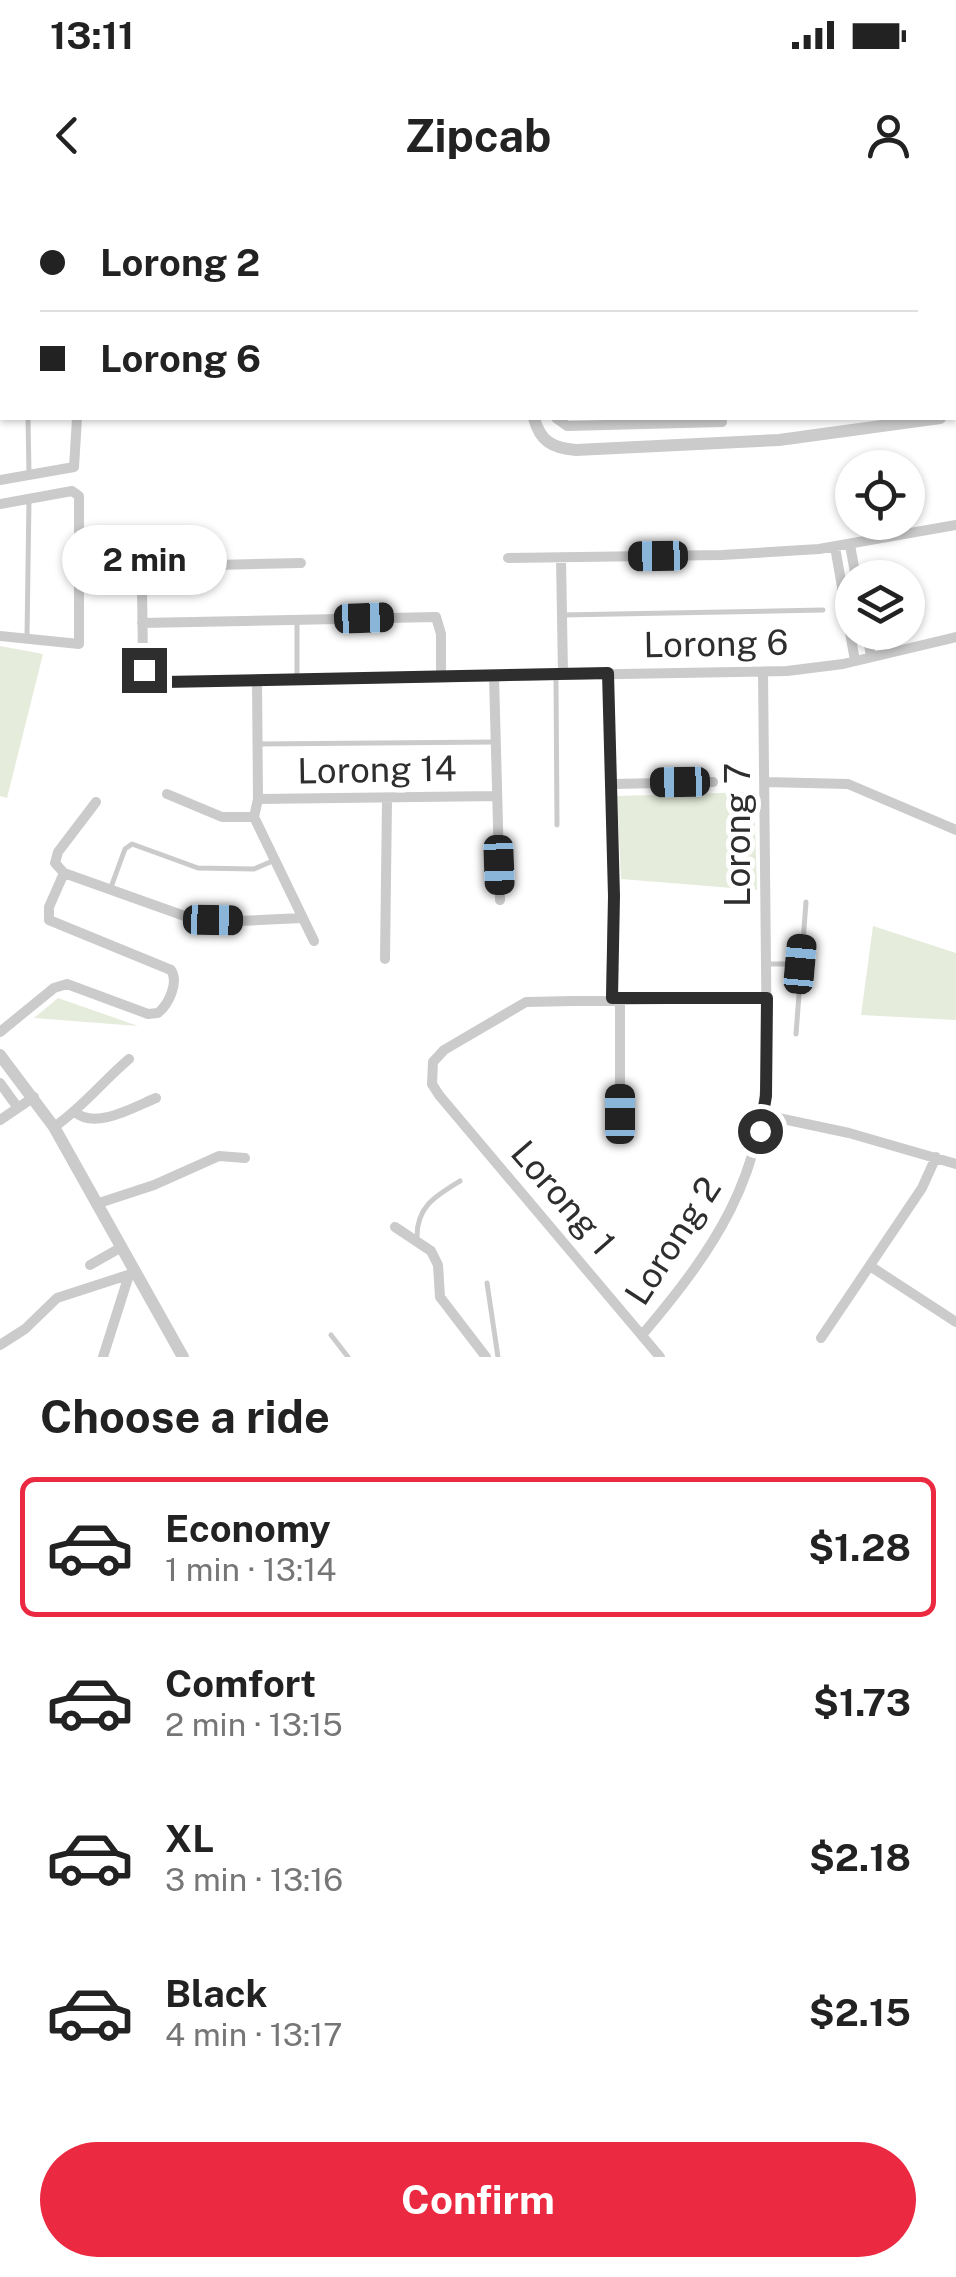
<!DOCTYPE html>
<html lang="en">
<head>
<meta charset="utf-8">
<style>
  :root { --surface:#fff; --page:#f2f2f2; --text:#222; --muted:#767676; --line:#e0e0e0; --accent:#eb2a41 }
  body { margin:0; font-family:"Public Sans",sans-serif; background:var(--page); color:var(--text); height:100vh; display:flex; flex-direction:column; font-size:38px; white-space:nowrap }
  * { box-sizing:border-box; margin:0 }
  p { font-size:32px; color:var(--muted) }
  .icon { flex:none; width:55px; height:55px; fill:none; stroke:currentColor; stroke-width:2; stroke-linecap:round; stroke-linejoin:round }
  .map { position:relative; height:1157px; overflow:hidden }
  .sheet { display:flex; flex-direction:column; background:var(--surface); flex:1 }
  .sheet>* { flex:none }
  .hud { position:absolute; left:0px; top:0px; width:958px; height:220px; box-shadow:0 2px 8px #0004; display:grid; align-content:center; height:220px; padding:0 40px; background:var(--surface) }
  .tools { position:absolute; left:835px; top:250px; display:grid; gap:20px }
  .tools a { display:grid; place-items:center; width:90px; height:90px; border-radius:50%; background:var(--surface); box-shadow:0 2px 8px #0004; font-size:50px }
  .end { position:absolute; width:45px; height:45px; margin:-22px; border:12px solid #2e2e2e; background:#fff; box-shadow:0 0 0 5px #fff }
  .from { border-radius:50% }
  .bubble { position:absolute; height:70px; border-radius:35px; background:var(--surface); box-shadow:0 2px 8px #0004; font-size:32px; font-weight:700; line-height:70px; text-align:center }
  .car { position:absolute; width:30px; height:60px; margin:-30px -15px; border-radius:12px; box-shadow:0 0 8px 2px #0007; background:linear-gradient(#222 24%,#8ab4d8 0 40%,#222 0 76%,#8ab4d8 0 86%,#222 0) }
  .hud b { display:flex; align-items:center; gap:35px; height:95px; font-size:38px }
  .hud b+b { border-top:2px solid var(--line) }
  .hud i { width:25px; height:25px; background:var(--text) }
  ul { padding:0; list-style:none }
  li { display:flex; align-items:center; gap:30px; height:140px; margin:0 20px 15px; padding:0 20px; border:5px solid transparent; border-radius:15px }
  li div { flex:1 }
  li b { display:block; font-size:38px }
  li em { font-style:normal; font-weight:700 }
  li.current { border-color:var(--accent) }
  li>.icon { width:90px; height:90px; stroke-width:1.5 }
  h2 { padding:0 40px; font-size:45px; line-height:120px }
  .cta { display:flex; gap:20px; margin-top:auto; padding:20px 40px }
  .cta a { flex:1; height:115px; border-radius:60px; background:var(--accent); color:#fff; font-size:40px; font-weight:700; line-height:115px; text-align:center }
  .status { display:flex; justify-content:space-between; align-items:center; height:70px; padding:0 50px; background:var(--surface); direction:ltr }
  .status svg { height:28px; fill:currentColor }
  header { display:flex; justify-content:space-between; align-items:center; height:130px; padding:0 40px; background:var(--surface); font-size:45px; font-weight:700 }
  .map>svg:first-child { display:block }
  .green { fill:#e5ecdb }
  .lines { fill:none; stroke-linecap:round; stroke-linejoin:round }
  .service { stroke:#cbcbcb; stroke-width:5 }
  .minor { stroke:#cbcbcb; stroke-width:10 }
  .tertiary { stroke:#cbcbcb; stroke-width:12 }
  .route { stroke:#2e2e2e; stroke-width:12 }
  .labels { text-anchor:middle; stroke-width:10; stroke-linejoin:round; paint-order:stroke }
  .street-label { font-size:35px; fill:#2e2e2e; stroke:#fff }
</style>
</head>
<body>
<div class="status"><b>13:11</b><svg viewBox="0 0 49 12"><path d="M0 12V9h3v3zM5 12V6h3v6zM10 12V3h3v9zM15 12V0h3v12zM26 1h20v11H26zM47 4h2v5h-2z"/></svg></div>
<header><svg class="icon" aria-label="back" viewBox="0 0 24 24"><path d="M15 5l-7 7 7 7"/></svg>Zipcab<svg class="icon" aria-label="person" viewBox="0 0 24 24"><circle cx="12" cy="8" r="4"/><path d="M4 21q1-7 8-7t8 7"/></svg></header>
<div class="map">
<svg width="956" height="1157" viewBox="0 0 956 1157">
  <rect width="100%" height="100%" fill="#fff"/>
  <path class="green" d="M0,446L43,454L7,598L0,596Z
    M754,592L757,690L621,679L617,596Z
    M873,726L956,753V820L861,815Z
    M58,798L138,826L34,818Z"/>
  <g class="lines">
    <path class="service" d="M736,2L737,0
      M28,218L29,274
      M562,415L823,410
      M297,420V477
      M27,437L29,299
      M556,477L557,625
      M258,544L495,542
      M111,687L125,649L132,644L198,668L254,669L275,660
      M766,764H800
      M796,834L806,702
      M417,1039C416,1007 435,996 460,981
      M487,1083L498,1157
      M331,1135L348,1157"/>
    <path class="minor" d="M162,0V2
      M226,0V2
      M834,0L837,2
      M35,2V0
      M101,2V0
      M292,2V0
      M360,2V0
      M688,2L690,0
      M795,2L797,0
      M0,105H2
      M955,113L956,115
      M0,180L2,179
      M955,191H956
      M556,218L567,226L722,222
      M0,280L74,267L77,218
      M0,304L72,291L79,296V444L0,436
      M850,345L856,378
      M835,347L855,461
      M508,358L722,355L819,349L956,325
      M561,358L563,474
      M301,363L171,366C159,369 146,375 142,388L143,460L148,476L164,482L787,471L843,464L956,437
      M142,423L436,417L441,434V477
      M867,432L871,457
      M608,473L614,671L611,798
      M494,476L500,700
      M257,481L258,599L254,617L314,741
      M766,582L848,584L956,630
      M611,584L713,582
      M167,594L222,617H254
      M258,599L497,596
      M96,602L58,652L55,663L64,673L193,719L238,721L302,718
      M385,759L387,599
      M0,832L54,788L67,784L148,814L158,813C169,804 179,782 171,770L49,720V707L64,673
      M0,883L18,908
      M75,912C95,930 134,907 156,898
      M620,915V798
      M764,915L849,933L956,964
      M0,920L34,897
      M54,927C82,908 103,881 129,859
      M96,1004L154,985L219,956L245,958
      M395,1027L431,1051L438,1065L440,1097L486,1157
      M90,1065L120,1048
      M870,1066L956,1122
      M642,1135C715,1049 763,978 767,862L763,472
      M821,1138L922,988L936,957
      M0,1145L25,1129L57,1098L134,1073
      M103,1157L129,1075
      M660,1157L439,895L432,884L433,862L444,850L526,802L767,797"/>
    <path class="tertiary" d="M524,0V2
      M955,214H956
      M534,218C540,241 552,248 576,250L779,240L940,218
      M0,855L54,927L183,1157"/>
  </g>
  <g class="lines">
    <path class="route" d="M144,470L155,480L164,482L608,473L614,696L612,798H767L766,896L760,931"/>
  </g>
  <g class="labels">
    <g class="street-label">
      <text transform="translate(716 444) rotate(-1)" y="12">Lorong 6</text>
      <text transform="translate(377 570) rotate(-1)" y="12">Lorong 14</text>
      <text transform="translate(738 635) rotate(-90)" y="12">Lorong 7</text>
      <text transform="translate(563 998) rotate(49)" y="12">Lorong 1</text>
      <text transform="translate(673 1041) rotate(-57)" y="12">Lorong 2</text>
    </g>
  </g>
</svg>
<div class="tools">
<a><svg class="icon" aria-label="locate" viewBox="0 0 24 24"><circle cx="12" cy="12" r="6"/><path d="M12 2v4M12 18v4M2 12h4M18 12h4"/></svg></a>
<a><svg class="icon" aria-label="layers" viewBox="0 0 24 24"><path d="M12 4l9 5-9 5-9-5zM3 14l9 5 9-5"/></svg></a>
</div>
<i class="end from" style="left:760px;top:931px"></i>
<i class="end" style="left:144px;top:470px"></i>
<div class="bubble" style="left:62px;top:325px;width:165px">2 min</div>
<i class="car" style="left:658px;top:356px;rotate:269deg"></i>
<i class="car" style="left:364px;top:418px;rotate:88deg"></i>
<i class="car" style="left:680px;top:582px;rotate:269deg"></i>
<i class="car" style="left:499px;top:665px;rotate:178deg"></i>
<i class="car" style="left:213px;top:720px;rotate:91deg"></i>
<i class="car" style="left:800px;top:764px;rotate:5deg"></i>
<i class="car" style="left:620px;top:914px;rotate:0deg"></i>
<div class="hud">
<b><i class="from"></i>Lorong 2</b>
<b><i></i>Lorong 6</b>
</div>
</div>
<section class="sheet">
<h2>Choose a ride</h2>
<ul>
<li class="current"><svg class="icon" aria-label="car" viewBox="0 0 24 24"><path d="M5 17H2v-5l4-1 3-4h7l3 4 3 1v5h-3M9 17h6M6 11h13"/><circle cx="7" cy="17" r="2"/><circle cx="17" cy="17" r="2"/></svg><div><b>Economy</b><p>1 min · 13:14</p></div><em>$1.28</em></li>
<li><svg class="icon" aria-label="car" viewBox="0 0 24 24"><path d="M5 17H2v-5l4-1 3-4h7l3 4 3 1v5h-3M9 17h6M6 11h13"/><circle cx="7" cy="17" r="2"/><circle cx="17" cy="17" r="2"/></svg><div><b>Comfort</b><p>2 min · 13:15</p></div><em>$1.73</em></li>
<li><svg class="icon" aria-label="car" viewBox="0 0 24 24"><path d="M5 17H2v-5l4-1 3-4h7l3 4 3 1v5h-3M9 17h6M6 11h13"/><circle cx="7" cy="17" r="2"/><circle cx="17" cy="17" r="2"/></svg><div><b>XL</b><p>3 min · 13:16</p></div><em>$2.18</em></li>
<li><svg class="icon" aria-label="car" viewBox="0 0 24 24"><path d="M5 17H2v-5l4-1 3-4h7l3 4 3 1v5h-3M9 17h6M6 11h13"/><circle cx="7" cy="17" r="2"/><circle cx="17" cy="17" r="2"/></svg><div><b>Black</b><p>4 min · 13:17</p></div><em>$2.15</em></li>
</ul>
<div class="cta"><a>Confirm</a></div>
</section>
</body>
</html>
